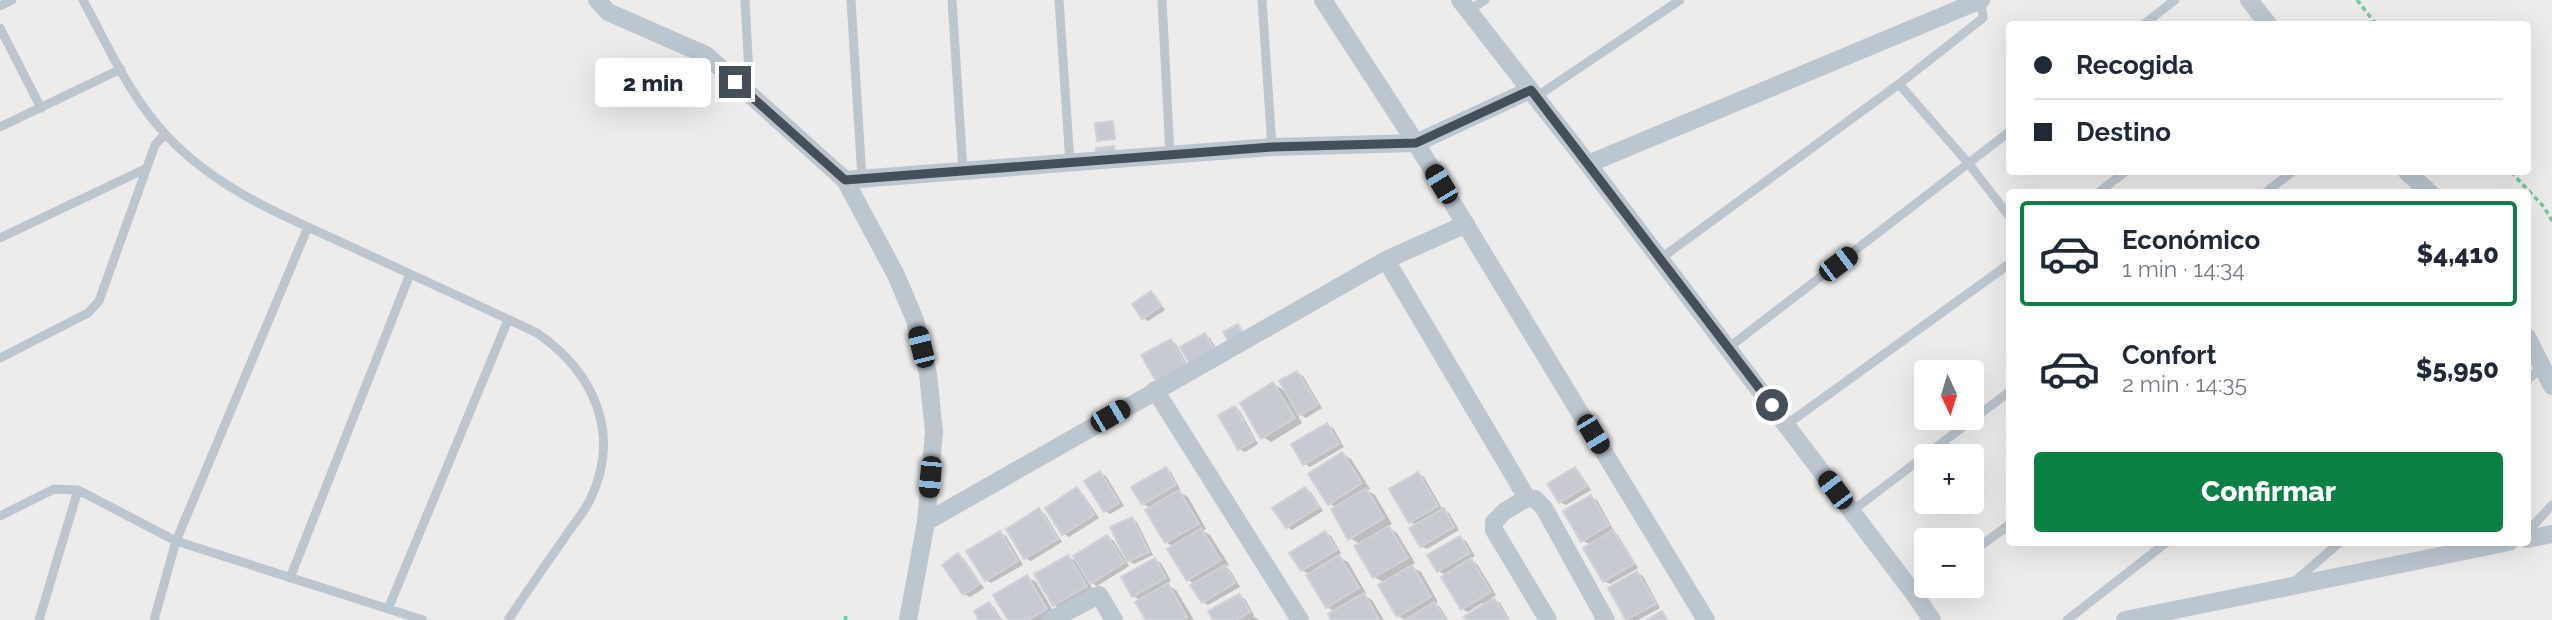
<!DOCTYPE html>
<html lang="es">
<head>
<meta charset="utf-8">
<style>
  :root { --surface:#fff; --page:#f2f2f3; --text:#1f2937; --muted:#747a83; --line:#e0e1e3; --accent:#0b8043 }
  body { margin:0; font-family:Raleway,sans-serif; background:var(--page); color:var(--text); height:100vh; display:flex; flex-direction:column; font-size:26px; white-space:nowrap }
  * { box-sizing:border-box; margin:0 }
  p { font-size:23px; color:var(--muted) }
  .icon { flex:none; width:38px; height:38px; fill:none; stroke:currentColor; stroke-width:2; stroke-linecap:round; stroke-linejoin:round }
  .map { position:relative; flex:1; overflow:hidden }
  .details { position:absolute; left:2006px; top:189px; width:525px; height:357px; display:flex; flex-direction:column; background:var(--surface); border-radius:7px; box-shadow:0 7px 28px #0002 }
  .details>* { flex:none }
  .top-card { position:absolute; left:2006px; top:21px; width:525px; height:154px; border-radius:7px; box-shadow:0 7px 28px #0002; display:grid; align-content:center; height:154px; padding:0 28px; background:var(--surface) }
  .needle { width:46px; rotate:176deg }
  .fabs { position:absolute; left:1914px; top:360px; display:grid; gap:14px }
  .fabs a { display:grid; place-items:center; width:70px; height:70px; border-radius:7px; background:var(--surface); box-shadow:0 7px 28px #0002; font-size:35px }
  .end { position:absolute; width:32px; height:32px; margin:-16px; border:9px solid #444f59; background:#fff; box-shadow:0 0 0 4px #fff }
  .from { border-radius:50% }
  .bubble { position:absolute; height:49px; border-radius:7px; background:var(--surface); box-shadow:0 7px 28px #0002; font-size:23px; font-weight:800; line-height:49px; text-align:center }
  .car { position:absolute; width:21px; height:42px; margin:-21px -10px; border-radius:9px; box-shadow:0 0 5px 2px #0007; background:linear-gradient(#222 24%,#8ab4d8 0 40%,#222 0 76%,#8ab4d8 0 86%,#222 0) }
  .top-card b { display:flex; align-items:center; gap:24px; height:66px; font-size:26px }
  .top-card b+b { border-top:2px solid var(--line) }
  .top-card i { width:18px; height:18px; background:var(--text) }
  ul { padding:12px 0 0; list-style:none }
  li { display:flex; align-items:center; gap:21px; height:105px; margin:0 14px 10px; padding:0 14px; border:4px solid transparent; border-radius:7px }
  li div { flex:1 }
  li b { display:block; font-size:26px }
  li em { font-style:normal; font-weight:800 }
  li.current { border-color:var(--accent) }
  li>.icon { width:63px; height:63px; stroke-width:1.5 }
  .action { display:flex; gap:14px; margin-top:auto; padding:14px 28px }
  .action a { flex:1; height:80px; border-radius:7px; background:var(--accent); color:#fff; font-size:28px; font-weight:800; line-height:80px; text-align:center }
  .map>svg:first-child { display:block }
  .shadow { fill:#0003 }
  .building { fill:#c8cad1; stroke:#cfd2d8; stroke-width:2 }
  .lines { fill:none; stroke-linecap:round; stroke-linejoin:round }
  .path { stroke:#6fcc9e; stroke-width:3.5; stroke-dasharray:5 3.5; stroke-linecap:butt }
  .service { stroke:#bcc6cf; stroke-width:9 }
  .minor { stroke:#bcc6cf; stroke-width:18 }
  .route { stroke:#444f59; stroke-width:9 }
</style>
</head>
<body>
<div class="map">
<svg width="2552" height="620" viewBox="0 0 2552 620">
  <rect width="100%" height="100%" fill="#eeebeb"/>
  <path class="shadow" d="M1151,293L1156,296L1165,310L1148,321L1143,318Z
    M1205,335L1210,338L1221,356L1193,365Z
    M1171,341L1176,344L1192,373L1165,387Z
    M1297,373L1303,376L1322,408L1306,418L1296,412L1302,423L1271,442L1263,437L1273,384L1287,392Z
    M1235,408L1240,411L1258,444L1245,452L1239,449Z
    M1327,425L1333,428L1344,447L1310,467L1304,463Z
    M1342,454L1351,459L1370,489L1367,490L1375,495L1392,524L1387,527L1397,533L1415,563L1410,566L1421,572L1438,602L1435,604L1440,607L1448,620H1406L1398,616L1385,583L1374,577L1360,544L1350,538L1337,508L1329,503Z
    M1166,469L1171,472L1180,489L1177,491L1188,497L1206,529L1203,531L1210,535L1229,565L1225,567L1230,570L1240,587L1208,605L1203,602L1195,584L1188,580L1174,547L1166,542L1151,508L1143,504Z
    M1575,469L1580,473L1591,490L1566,505L1560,502Z
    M1100,473L1106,476L1124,506L1110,514L1105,511Z
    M1418,474L1424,477L1443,510L1449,513L1459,530L1427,549L1421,546L1417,525L1410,522Z
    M1077,489L1082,493L1099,518L1069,537L1064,534L1047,508Z
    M1305,489L1311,492L1323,511L1292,530L1287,527Z
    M1591,497L1597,500L1613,529L1610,530L1618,535L1638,568L1610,584L1604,581L1591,545L1582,540Z
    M1039,510L1045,514L1062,542L1031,561L1025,558Z
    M1132,518L1137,522L1153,555L1134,564L1129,561Z
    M1000,533L1006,536L1023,565L991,583L986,580Z
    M1325,533L1331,536L1341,553L1336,556L1348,562L1366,593L1363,595L1372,600L1384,620H1333L1336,612L1327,607L1310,575L1302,570Z
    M1107,537L1113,540L1129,566L1097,586L1088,581L1094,591L1062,610L1054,605L1068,557L1079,563Z
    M1460,538L1466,541L1475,556L1469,559L1477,564L1496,595L1491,598L1500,603L1510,620H1469L1484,606L1482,603L1468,612L1462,609L1446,575L1438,571Z
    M958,555L964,559L984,588L970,597L964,594Z
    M1155,560L1161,563L1171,581L1166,584L1176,590L1194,620H1148L1141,600L1133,596Z
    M1637,573L1643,576L1660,608L1638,620H1628L1610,588Z
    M1027,577L1036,582L1055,614L1045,620H1010Z
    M1239,596L1245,599L1254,615L1253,616L1259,620H1215Z
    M989,604L994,607L1002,620H981Z"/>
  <path class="building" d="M1113,121L1115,139L1097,141L1095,123Z
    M1114,146L1115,157L1096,158V148Z
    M1151,291L1161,306L1142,319L1132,304Z
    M1238,324L1245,337L1230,344L1223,332Z
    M1205,333L1216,353L1191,367L1180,347Z
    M1171,339L1188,369L1158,385L1141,355Z
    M1297,371L1318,405L1299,416L1279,381Z
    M1273,382L1295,418L1261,439L1240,403Z
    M1235,406L1254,441L1238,450L1218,415Z
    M1327,423L1339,444L1303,465L1291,444Z
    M1342,452L1362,483L1328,505L1308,474Z
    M1166,467L1176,485L1142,505L1131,487Z
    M1575,467L1587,486L1559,503L1547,484Z
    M1100,471L1119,503L1104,512L1084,481Z
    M1418,472L1438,506L1409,523L1389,489Z
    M1077,487L1094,515L1062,535L1045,508Z
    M1305,487L1319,507L1286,528L1272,508Z
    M1366,488L1384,518L1348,540L1331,509Z
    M1179,490L1199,524L1165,543L1145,510Z
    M1591,495L1609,525L1581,542L1563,511Z
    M1039,508L1058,539L1024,559L1006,529Z
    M1444,508L1454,527L1420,547L1409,528Z
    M1132,517L1149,552L1127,562L1110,527Z
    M1389,526L1408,558L1373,578L1354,546Z
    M1201,528L1221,560L1187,581L1167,549Z
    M1613,530L1634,564L1603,582L1583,548Z
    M1000,531L1018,561L985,581L966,551Z
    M1325,531L1337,550L1301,571L1289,553Z
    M1107,535L1124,563L1090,584L1073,556Z
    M1460,536L1470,553L1437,572L1427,555Z
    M958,553L980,584L963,595L942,565Z
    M1068,555L1087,586L1053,606L1034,574Z
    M1339,555L1359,588L1326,608L1306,575Z
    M1155,558L1166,578L1132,597L1121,577Z
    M1471,558L1491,592L1461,610L1441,577Z
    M1225,565L1235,583L1202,603L1190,585Z
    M1412,565L1431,597L1397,617L1378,585Z
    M1637,571L1656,604L1626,620L1608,588Z
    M1027,575L1047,609L1028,620H1008L993,595Z
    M1168,583L1187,617L1181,620H1146L1135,602Z
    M1364,593L1379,620H1331L1328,614Z
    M1239,594L1250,612L1236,620H1213L1208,611Z
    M1494,598L1508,620H1467L1464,617Z
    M989,602L1000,620H979L974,611Z
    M1434,602L1446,620H1405Z
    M1662,611L1667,620H1647Z"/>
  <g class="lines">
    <path class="path" d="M2357,0L2376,24
      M2511,172L2544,207L2552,221
      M845,620L846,616"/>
    <path class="service" d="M83,0C108,46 130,97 167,136C216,188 279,214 343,243C408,273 472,302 537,333C594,372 622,434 590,500C583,514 571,527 563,540C544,567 526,593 508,620
      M745,0L750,93
      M851,0L862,179
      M952,0L963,171
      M1059,0L1070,163
      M1162,0L1170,155
      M1262,0L1272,147
      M1981,0L1983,18L1899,84L1969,164L2009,216
      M0,6L12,0
      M1468,11L1485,0
      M2144,24L2175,0
      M0,28L41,108
      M1536,97L1680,0
      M0,127L121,69
      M2099,192L2125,172
      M2266,192L2292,172
      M0,238L145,169
      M1660,259L1899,84
      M1728,348L2009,132
      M0,358L88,313L99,301L155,145L165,134
      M2527,380L2542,367
      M1786,425L2009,264
      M1852,511L2009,392
      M0,516L54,489L78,490L176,541L308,227
      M2527,532L2552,505
      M1972,552L2009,525
      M290,578L410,274
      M2293,583L2340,542
      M388,609L508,320
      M39,620L78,490
      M154,620L176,541L423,620
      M2067,620L2167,542"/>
    <path class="minor" d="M597,0L608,12L706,55L845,180L896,275L915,320L928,374L934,432L926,522L908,620
      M1323,0L1416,143L1706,620
      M1460,0L1588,164L1915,595L1932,620
      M2249,0L2268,24
      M1588,164L1981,0
      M2407,172L2429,192
      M845,180L1272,147L1416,143L1530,90
      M1386,260L1527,498
      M2527,337L2552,386
      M1155,390L1300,620
      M926,522L1386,260L1466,224
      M2527,539L2552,534
      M1051,620L1099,595L1114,620
      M1548,620L1494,530V522L1505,511L1527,498L1535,499L1544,508L1606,620
      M2125,620L2509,542"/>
  </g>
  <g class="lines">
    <path class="route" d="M735,82L845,180L1272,147L1416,143L1531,90L1772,405"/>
  </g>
</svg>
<div class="fabs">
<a><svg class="needle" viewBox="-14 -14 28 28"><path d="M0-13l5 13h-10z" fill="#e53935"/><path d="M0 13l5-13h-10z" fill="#747a83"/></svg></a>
<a>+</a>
<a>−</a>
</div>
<i class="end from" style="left:1772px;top:405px"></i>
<i class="end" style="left:735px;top:82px"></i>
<div class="bubble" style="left:595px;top:58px;width:116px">2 min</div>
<i class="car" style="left:1441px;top:184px;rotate:329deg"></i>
<i class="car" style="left:1838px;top:264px;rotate:53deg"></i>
<i class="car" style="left:921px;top:347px;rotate:346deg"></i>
<i class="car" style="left:1110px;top:416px;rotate:60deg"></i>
<i class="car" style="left:1593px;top:434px;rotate:149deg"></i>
<i class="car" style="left:930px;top:477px;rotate:185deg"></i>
<i class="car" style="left:1835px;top:490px;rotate:323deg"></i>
<div class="top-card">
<b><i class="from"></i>Recogida</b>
<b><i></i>Destino</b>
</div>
<section class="details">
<ul>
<li class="current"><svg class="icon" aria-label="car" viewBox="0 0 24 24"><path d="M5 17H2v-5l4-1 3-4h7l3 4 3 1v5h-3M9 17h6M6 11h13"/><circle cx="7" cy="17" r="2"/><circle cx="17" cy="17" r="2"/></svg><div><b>Económico</b><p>1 min · 14:34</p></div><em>$4,410</em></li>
<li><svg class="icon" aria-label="car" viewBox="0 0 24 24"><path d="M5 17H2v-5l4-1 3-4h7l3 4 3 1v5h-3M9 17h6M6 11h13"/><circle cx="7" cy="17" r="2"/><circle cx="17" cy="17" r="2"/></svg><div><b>Confort</b><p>2 min · 14:35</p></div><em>$5,950</em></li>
</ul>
<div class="action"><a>Confirmar</a></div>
</section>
</div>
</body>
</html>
